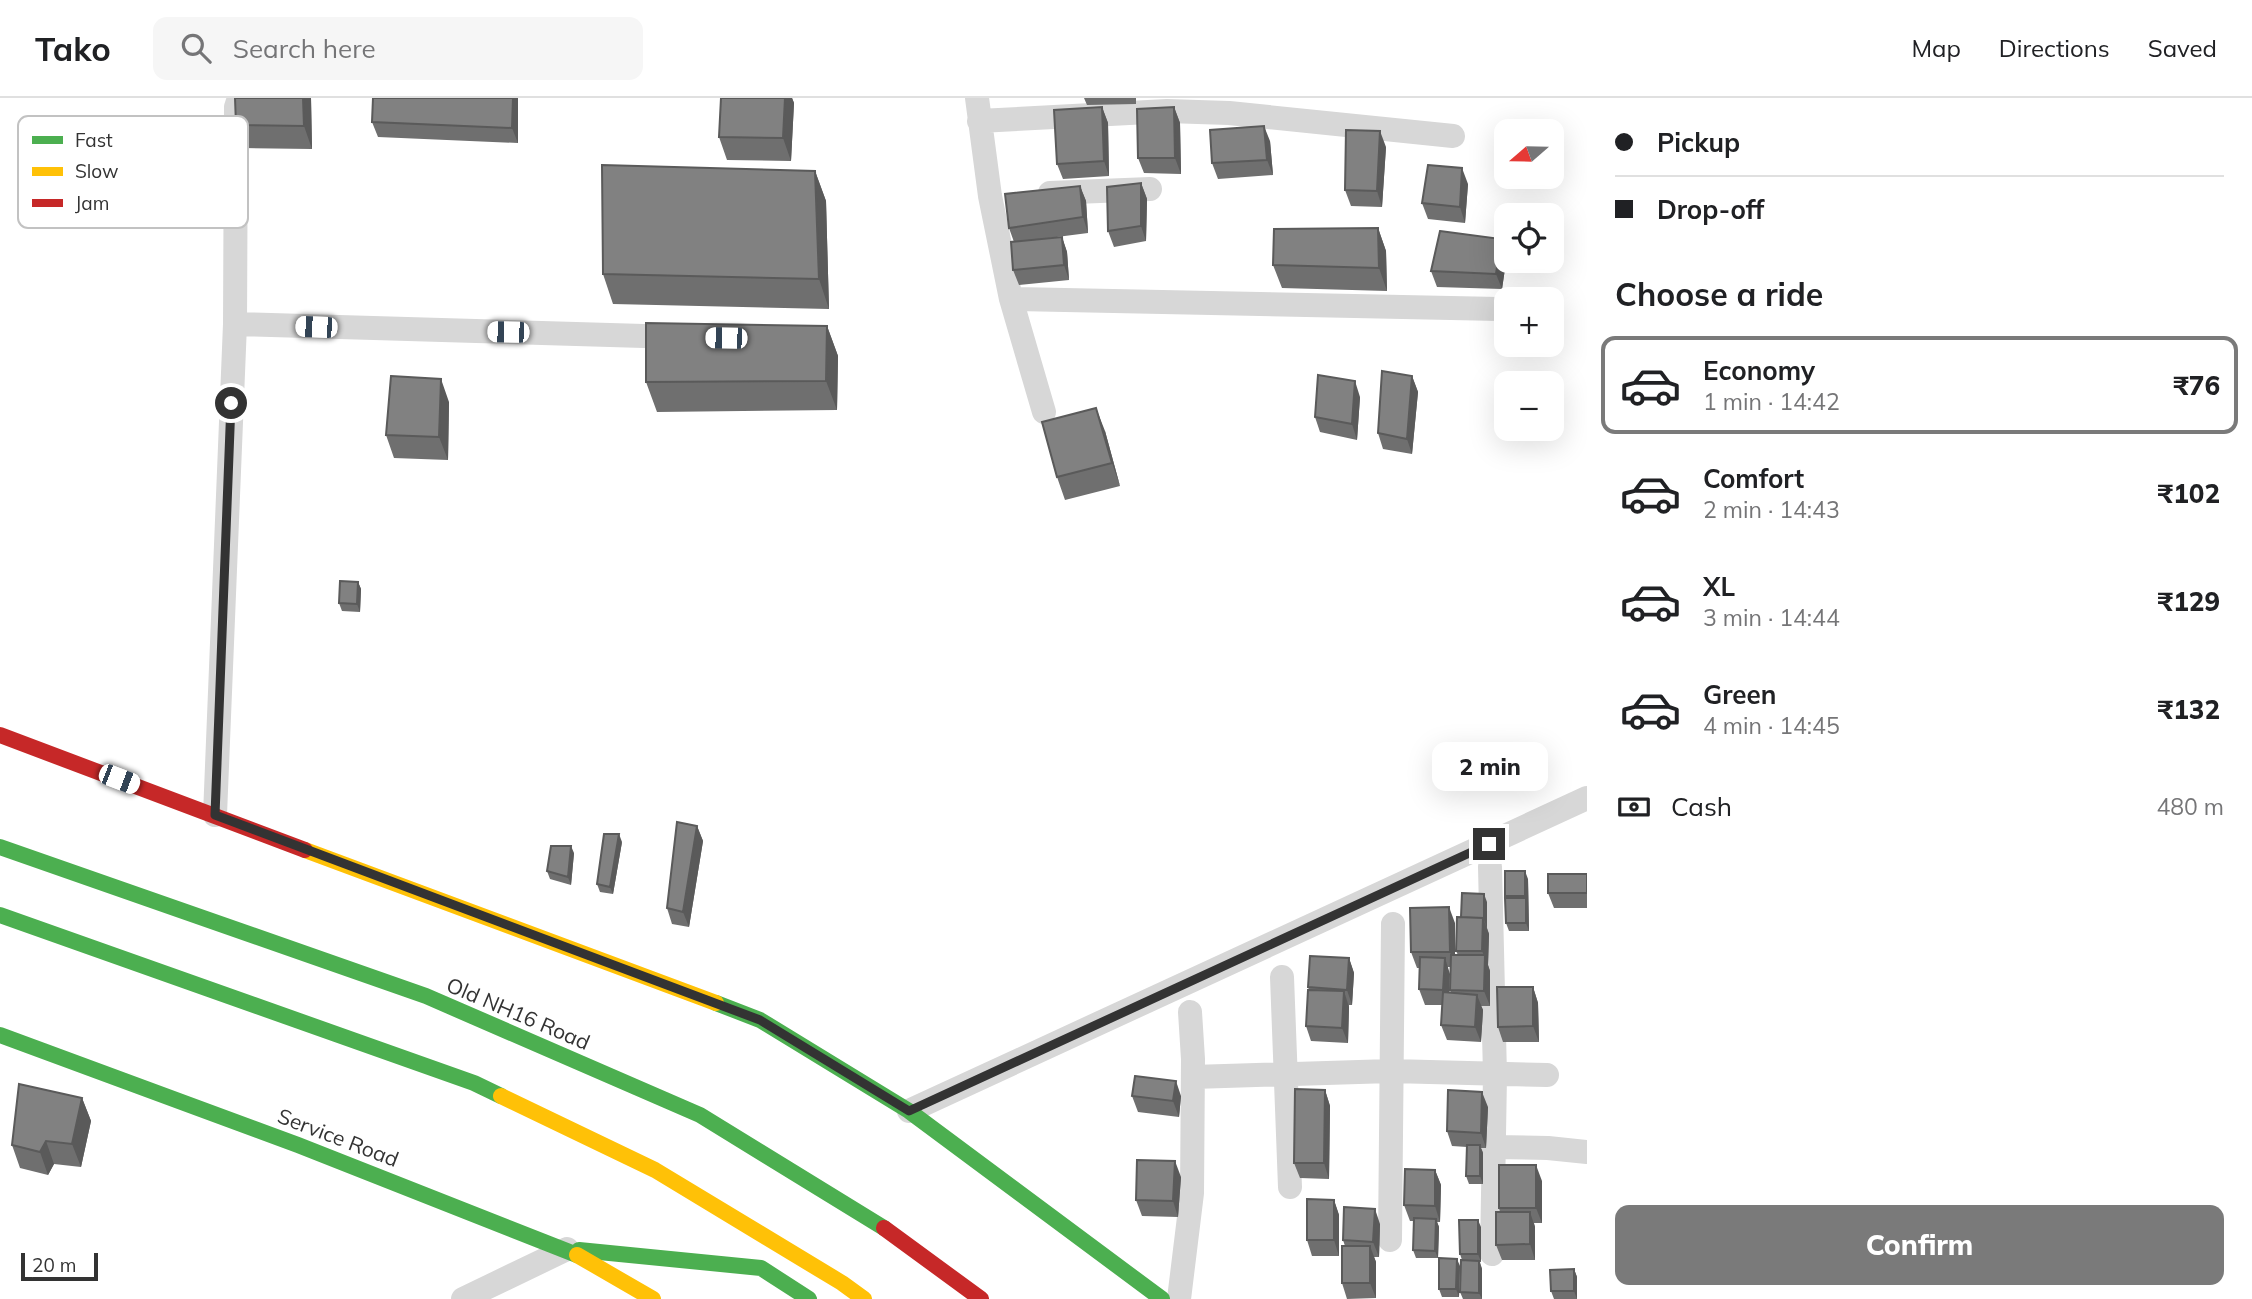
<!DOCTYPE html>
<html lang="en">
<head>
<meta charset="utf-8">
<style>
  :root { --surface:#fff; --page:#f6f6f6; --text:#202124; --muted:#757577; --line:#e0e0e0; --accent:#7a7a7a }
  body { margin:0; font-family:Mulish,sans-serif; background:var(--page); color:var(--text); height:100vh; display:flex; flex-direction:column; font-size:26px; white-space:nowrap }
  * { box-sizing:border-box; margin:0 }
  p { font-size:23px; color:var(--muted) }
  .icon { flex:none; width:38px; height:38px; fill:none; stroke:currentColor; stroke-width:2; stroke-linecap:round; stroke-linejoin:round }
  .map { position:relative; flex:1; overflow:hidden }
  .panel { display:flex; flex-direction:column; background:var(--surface); width:665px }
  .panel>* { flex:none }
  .guide { display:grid; align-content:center; height:154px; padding:0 28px; background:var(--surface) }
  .needle { width:46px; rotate:250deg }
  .tools { position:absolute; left:1494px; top:21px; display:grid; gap:14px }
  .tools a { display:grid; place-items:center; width:70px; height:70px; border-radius:14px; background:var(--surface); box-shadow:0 7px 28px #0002; font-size:35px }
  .scale { position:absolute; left:21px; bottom:18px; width:77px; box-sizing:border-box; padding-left:7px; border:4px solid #333; border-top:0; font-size:19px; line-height:24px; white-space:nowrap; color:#333; -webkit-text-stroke:5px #fff; paint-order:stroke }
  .end { position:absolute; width:32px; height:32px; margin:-16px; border:9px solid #333; background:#fff; box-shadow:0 0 0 4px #fff }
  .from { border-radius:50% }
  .bubble { position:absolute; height:49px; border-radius:14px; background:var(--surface); box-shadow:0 7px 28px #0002; font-size:23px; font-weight:800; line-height:49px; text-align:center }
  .car { position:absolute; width:21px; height:42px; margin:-21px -10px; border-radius:9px; box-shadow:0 0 5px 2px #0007; background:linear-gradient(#fff 24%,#345 0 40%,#fff 0 76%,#345 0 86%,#fff 0) }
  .guide b { display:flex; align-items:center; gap:24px; height:66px; font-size:26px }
  .guide b+b { border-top:2px solid var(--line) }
  .guide i { width:18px; height:18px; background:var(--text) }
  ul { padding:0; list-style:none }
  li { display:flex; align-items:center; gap:21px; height:98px; margin:0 14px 10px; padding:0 14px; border:4px solid transparent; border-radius:14px }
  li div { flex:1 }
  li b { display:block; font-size:26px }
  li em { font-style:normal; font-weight:800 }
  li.active { border-color:var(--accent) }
  li>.icon { width:63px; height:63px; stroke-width:1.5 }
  h2 { padding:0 28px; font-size:32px; line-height:84px }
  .pay { display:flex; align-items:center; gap:18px; height:77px; padding:0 28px; font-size:26px }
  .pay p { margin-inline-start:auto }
  .action { display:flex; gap:14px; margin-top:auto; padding:14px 28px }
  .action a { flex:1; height:80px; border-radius:14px; background:var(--accent); color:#fff; font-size:28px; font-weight:800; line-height:80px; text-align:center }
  header { display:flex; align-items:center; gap:42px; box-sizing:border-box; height:98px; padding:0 35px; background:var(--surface); border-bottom:2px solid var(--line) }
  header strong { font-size:33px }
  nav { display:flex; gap:38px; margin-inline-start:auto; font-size:24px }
  .search { width:490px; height:63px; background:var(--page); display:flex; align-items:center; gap:18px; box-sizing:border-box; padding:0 24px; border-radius:14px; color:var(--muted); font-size:26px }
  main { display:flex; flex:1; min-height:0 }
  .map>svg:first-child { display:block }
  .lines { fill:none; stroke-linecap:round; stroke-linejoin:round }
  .street { stroke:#d7d7d7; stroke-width:24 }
  .fast { stroke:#4caf50; stroke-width:16 }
  .slow { stroke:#ffc107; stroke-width:16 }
  .jam { stroke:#c62828; stroke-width:16 }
  .wall { fill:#6f6f6f; fill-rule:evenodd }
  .shaded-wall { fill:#5a5a5a }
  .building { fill:#818181; stroke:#5a5a5a; stroke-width:2 }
  .route { stroke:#333; stroke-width:9 }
  .labels { text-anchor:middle; stroke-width:7; stroke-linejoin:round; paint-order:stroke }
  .street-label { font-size:21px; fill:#333; stroke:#fff }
  .key { fill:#fff; stroke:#c2c2c2; stroke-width:2 }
  .key-label { font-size:19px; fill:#333 }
</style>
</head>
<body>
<header>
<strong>Tako</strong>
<div class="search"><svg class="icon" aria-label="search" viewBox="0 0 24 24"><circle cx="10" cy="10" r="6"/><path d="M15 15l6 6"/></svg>Search here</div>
<nav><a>Map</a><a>Directions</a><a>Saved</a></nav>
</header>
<main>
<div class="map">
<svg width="1587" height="1201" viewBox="0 0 1587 1201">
  <rect width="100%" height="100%" fill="#fff"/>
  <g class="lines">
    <path class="street" d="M977,0L990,98L1011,201L1044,314
      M979,23L1167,13L1229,15L1453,38
      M1050,95L1150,91
      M1011,201L1499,211
      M235,226L678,239
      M215,717L235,226L236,9L239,0
      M1490,769L1495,977L1492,1156
      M1282,879L1290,1089
      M1193,979L1391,973L1547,977
      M909,1013L1587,700
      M1494,1049L1548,1050L1587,1054
      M1390,1142L1393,826
      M463,1201L567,1151
      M1179,1201L1192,1095L1193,961L1190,914"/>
    <path class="fast" d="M0,749L426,898L700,1017L884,1130
      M0,817L474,985L501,998
      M716,905L760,922L909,1013L1162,1201
      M0,937L298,1047L577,1157
      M579,1152L761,1170L809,1201"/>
    <path class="slow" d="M305,752L716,905
      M501,998L655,1072L842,1185L864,1201
      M577,1157L653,1201"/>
    <path class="jam" d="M0,637L305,752
      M884,1130L981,1201"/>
  </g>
  <path class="wall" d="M235,0H311L312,51L244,50L236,27Z
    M373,0H518V45L378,39L372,24Z
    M721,0H792L794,5L791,63L727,62L719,39Z
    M1084,0H1136V6L1087,7Z
    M1102,9L1108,25L1109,78L1063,81L1057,66Z
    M1174,9L1180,25L1181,76L1144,75L1138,60Z
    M1270,43L1273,77L1218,81L1212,65Z
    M1386,49L1382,109L1351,108L1345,92Z
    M815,73L826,103L829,211L613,206L603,176Z
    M1141,85L1147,101L1146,143L1114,149L1108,133Z
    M1468,86L1465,125L1428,121L1422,105Z
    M1080,88L1086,103L1088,135L1049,140L1062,139L1067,154L1069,182L1019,187L1013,172L1014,144L1009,130Z
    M1378,130L1386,153L1387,193L1282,190L1273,167Z
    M1501,141L1507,157L1502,191L1437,189L1431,173Z
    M827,228L838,258L837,312L657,314L646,284Z
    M1412,278L1418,294L1412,356L1383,351L1378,335Z
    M1360,299L1357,342L1320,334L1315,319Z
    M449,304L448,362L394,360L386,337Z
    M1105,333L1120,388L1065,402L1057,379Z
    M358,484L361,491L360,514L342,513L339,505Z
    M697,728L703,743L689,829L672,826L667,810Z
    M622,744L613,796L600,794L597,786Z
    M574,755L571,787L550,781L547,773Z
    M1587,776V810H1554L1548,795Z
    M1528,781L1529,833H1509L1506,825L1505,798Z
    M1487,804V830L1489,836L1488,867L1490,873V908H1481L1483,912L1481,944L1447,942L1441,927L1442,907H1425L1419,891L1420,870H1417L1411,854L1455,825V857H1458L1456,853ZM1448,869H1450V892L1451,895H1449Z
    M1349,860L1354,875L1352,907H1349L1348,945L1311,943L1306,928L1309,892L1308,889Z
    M1533,889L1538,905L1539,944H1503L1498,929Z
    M1325,992L1330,1008L1329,1081L1300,1080L1294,1065Z
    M1132,998H1181L1179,1019L1138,1014Z
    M82,1000L91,1023L81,1069L54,1066L48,1077L20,1070L12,1047Z
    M1488,1009L1486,1050H1481L1483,1055V1086H1469L1466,1078L1467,1049L1452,1048L1447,1033Z
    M1435,1072L1441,1087L1440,1124H1437L1439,1129L1438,1160H1416L1413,1152L1414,1123H1410L1404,1107Z
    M1181,1079L1178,1119L1142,1118L1136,1102Z
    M1542,1083V1125H1534L1535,1129V1162H1502L1496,1147L1500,1114L1499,1110Z
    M1334,1102L1339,1117V1158H1312L1307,1142Z
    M1380,1126L1379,1159H1374L1376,1164V1200L1347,1201L1342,1185L1345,1148L1343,1142Z
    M1481,1129V1164H1480L1482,1171V1201H1463L1460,1194L1462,1162L1460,1156Z
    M1460,1168L1459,1199H1442L1439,1191Z
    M1574,1171L1577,1179V1201H1554L1551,1193Z"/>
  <path class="shaded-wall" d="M303,0H311L312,51L304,28Z
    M513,0H518V45L512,30Z
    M785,0H792L794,5L791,63L783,40Z
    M1102,9L1108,25L1109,78L1104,63Z
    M1174,9L1180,25L1181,76L1175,60Z
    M1264,28L1270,43L1273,77L1267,62Z
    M1380,33L1386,49L1382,109L1377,93Z
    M1462,70L1468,86L1465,125L1460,109Z
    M815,73L826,103L829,211L819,181Z
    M1141,85L1147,101L1146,143L1141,128Z
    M1080,88L1086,103L1088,135L1083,119Z
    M1378,130L1386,153L1387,193L1379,170Z
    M1062,139L1067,154L1069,182L1064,167Z
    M1501,141L1507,157L1502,191L1496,176Z
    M827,228L838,258L837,312L826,283Z
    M1412,278L1418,294L1412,356L1407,341Z
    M441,281L449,304L448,362L439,339Z
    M1355,283L1360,299L1357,342L1352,326Z
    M1096,310L1105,333L1120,388L1112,365Z
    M358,484L361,491L360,514L357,506Z
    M697,728L703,743L689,829L683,814Z
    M619,736L622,744L613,796L610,789Z
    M571,748L574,755L571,787L568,779Z
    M1525,773L1528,781L1529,833L1526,825Z
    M1484,796L1487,804V830L1484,822Z
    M1449,809L1455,825V869L1450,854Z
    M1483,820L1489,836L1488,867L1490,873V908L1484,893L1485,860L1482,853Z
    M1349,860L1354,875L1352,907L1347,892Z
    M1445,860L1450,876L1449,907L1443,892Z
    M1533,889L1538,905L1539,944L1533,928Z
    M1344,893L1349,909L1348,945L1342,930Z
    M1477,897L1483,912L1481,944L1475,929Z
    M1176,983L1181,998L1179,1019L1173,1003Z
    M1325,992L1330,1008L1329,1081L1324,1065Z
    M1482,994L1488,1009L1486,1050L1481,1035Z
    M82,1000L91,1023L81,1069L72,1046Z
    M46,1043L54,1066L48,1077L40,1054Z
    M1480,1047L1483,1055V1086L1480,1078Z
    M1175,1063L1181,1079L1178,1119L1173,1103Z
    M1536,1067L1542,1083V1125L1536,1110Z
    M1435,1072L1441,1087L1440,1124L1435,1108Z
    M1334,1102L1339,1117V1158L1334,1142Z
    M1375,1111L1380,1126L1379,1159L1373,1144Z
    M1530,1114L1535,1129V1162L1530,1146Z
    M1436,1121L1439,1129L1438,1160L1435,1153Z
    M1478,1122L1481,1129V1164L1478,1156Z
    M1370,1148L1376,1164V1200L1370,1185Z
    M1457,1161L1460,1168L1459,1199L1456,1191Z
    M1479,1163L1482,1171V1201L1479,1195Z
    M1574,1171L1577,1179V1201L1574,1193Z"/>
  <path class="building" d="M235,0H303L304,28L236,27Z
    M373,0H513L512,30L372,24Z
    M721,0H785L783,40L719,39Z
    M1102,9L1104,63L1057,66L1054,12Z
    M1174,9L1175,60H1138L1137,11Z
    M1264,28L1267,62L1212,65L1210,32Z
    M1346,32L1380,33L1377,93L1345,92Z
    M602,67L815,73L819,181L603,176Z
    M1428,67L1462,70L1460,109L1422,105Z
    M1141,85V128L1108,133L1107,89Z
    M1080,88L1083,119L1009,130L1005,96Z
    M1378,130L1379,170L1273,167L1274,131Z
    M1440,133L1501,141L1496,176L1431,173Z
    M1062,139L1064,167L1013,172L1011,144Z
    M646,225L827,228L826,283L646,284Z
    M1382,273L1412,278L1407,341L1378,335Z
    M1318,277L1355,283L1352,326L1315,319Z
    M391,278L441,281L439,339L386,337Z
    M1096,310L1112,365L1057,379L1042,324Z
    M340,483L358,484L357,506L339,505Z
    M677,724L697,728L683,814L667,810Z
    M604,736H619L610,789L597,786Z
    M551,748H571L568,779L547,773Z
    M1505,773H1525V798H1505Z
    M1548,776H1587V795H1548Z
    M1462,795L1484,796V822L1483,820L1461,819Z
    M1505,800H1526V825H1506Z
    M1449,809L1450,854H1411L1410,810Z
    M1457,819L1483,820L1482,853H1456Z
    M1451,857H1485L1484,893L1450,892Z
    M1310,858L1349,860L1347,892L1308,889Z
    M1420,859L1445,860L1443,892L1419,891Z
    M1497,889H1533V928L1498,929Z
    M1308,892L1344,893L1342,930L1306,928Z
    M1443,894L1477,897L1475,929L1441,927Z
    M1135,978L1176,983L1173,1003L1132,998Z
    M19,986L82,1000L72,1046L46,1043L40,1054L12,1047Z
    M1295,991L1325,992L1324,1065H1294Z
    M1448,992L1482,994L1481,1035L1447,1033Z
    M1467,1047H1480V1078H1466Z
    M1137,1062L1175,1063L1173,1103L1136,1102Z
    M1499,1067H1536V1110H1499Z
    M1405,1071L1435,1072V1108L1404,1107Z
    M1307,1101L1334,1102V1142H1307Z
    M1344,1109L1375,1111L1373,1144L1343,1142Z
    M1496,1114H1530V1146L1496,1147Z
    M1414,1120L1436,1121L1435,1153L1413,1152Z
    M1459,1122H1478V1156H1460Z
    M1342,1148H1370V1185H1342Z
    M1439,1160L1457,1161L1456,1191H1439Z
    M1461,1162L1479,1163V1195L1460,1194Z
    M1574,1171V1193H1551L1550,1172Z"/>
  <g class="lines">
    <path class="route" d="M231,305L215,717L760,922L909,1013L1489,746"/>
  </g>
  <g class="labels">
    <g class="street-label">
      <text transform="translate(518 916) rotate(23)" y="7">Old NH16 Road</text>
      <text transform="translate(338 1040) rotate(21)" y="7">Service Road</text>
    </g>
  </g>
  <rect x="18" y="18" width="230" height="112" rx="10" class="key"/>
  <rect x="32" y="38" width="31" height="8" fill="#4caf50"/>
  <rect x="32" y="69" width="31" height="9" fill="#ffc107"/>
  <rect x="32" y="101" width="31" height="8" fill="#c62828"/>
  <g class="key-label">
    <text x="75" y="49">Fast</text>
    <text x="75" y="80">Slow</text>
    <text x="75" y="112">Jam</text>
  </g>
</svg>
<div class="tools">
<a><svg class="needle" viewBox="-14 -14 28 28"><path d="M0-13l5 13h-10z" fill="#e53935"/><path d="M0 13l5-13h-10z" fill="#757577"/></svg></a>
<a><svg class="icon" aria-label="locate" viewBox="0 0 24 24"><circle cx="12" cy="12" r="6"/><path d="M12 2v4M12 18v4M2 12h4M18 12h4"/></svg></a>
<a>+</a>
<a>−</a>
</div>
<div class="scale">20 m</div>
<i class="end from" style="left:231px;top:305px"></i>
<i class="end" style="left:1489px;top:746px"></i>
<div class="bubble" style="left:1432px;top:644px;width:116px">2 min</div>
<i class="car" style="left:316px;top:229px;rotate:272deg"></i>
<i class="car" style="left:508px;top:234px;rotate:271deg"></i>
<i class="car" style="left:726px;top:240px;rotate:271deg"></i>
<i class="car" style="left:119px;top:681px;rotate:111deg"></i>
</div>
<section class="panel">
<div class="guide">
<b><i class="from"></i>Pickup</b>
<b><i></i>Drop-off</b>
</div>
<h2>Choose a ride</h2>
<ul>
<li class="active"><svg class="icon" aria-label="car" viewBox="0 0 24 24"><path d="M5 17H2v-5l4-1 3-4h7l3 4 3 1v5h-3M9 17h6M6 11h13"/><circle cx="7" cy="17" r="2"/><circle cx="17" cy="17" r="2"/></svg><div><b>Economy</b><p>1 min · 14:42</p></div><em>₹76</em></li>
<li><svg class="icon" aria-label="car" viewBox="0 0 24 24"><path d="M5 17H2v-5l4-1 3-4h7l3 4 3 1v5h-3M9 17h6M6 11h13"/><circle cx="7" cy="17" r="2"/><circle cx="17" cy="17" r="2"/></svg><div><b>Comfort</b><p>2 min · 14:43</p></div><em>₹102</em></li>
<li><svg class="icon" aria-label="car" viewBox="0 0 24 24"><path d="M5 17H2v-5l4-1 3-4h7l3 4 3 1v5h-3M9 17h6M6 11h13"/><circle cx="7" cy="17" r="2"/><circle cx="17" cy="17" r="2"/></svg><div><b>XL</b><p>3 min · 14:44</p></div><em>₹129</em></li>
<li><svg class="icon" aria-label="car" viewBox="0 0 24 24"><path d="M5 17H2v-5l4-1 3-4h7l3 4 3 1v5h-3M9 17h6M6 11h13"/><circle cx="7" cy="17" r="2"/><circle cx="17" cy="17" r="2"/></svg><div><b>Green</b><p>4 min · 14:45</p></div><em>₹132</em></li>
</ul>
<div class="pay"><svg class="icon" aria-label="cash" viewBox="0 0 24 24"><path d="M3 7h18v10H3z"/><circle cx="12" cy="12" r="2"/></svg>Cash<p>480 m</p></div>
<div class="action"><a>Confirm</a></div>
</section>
</main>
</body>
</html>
